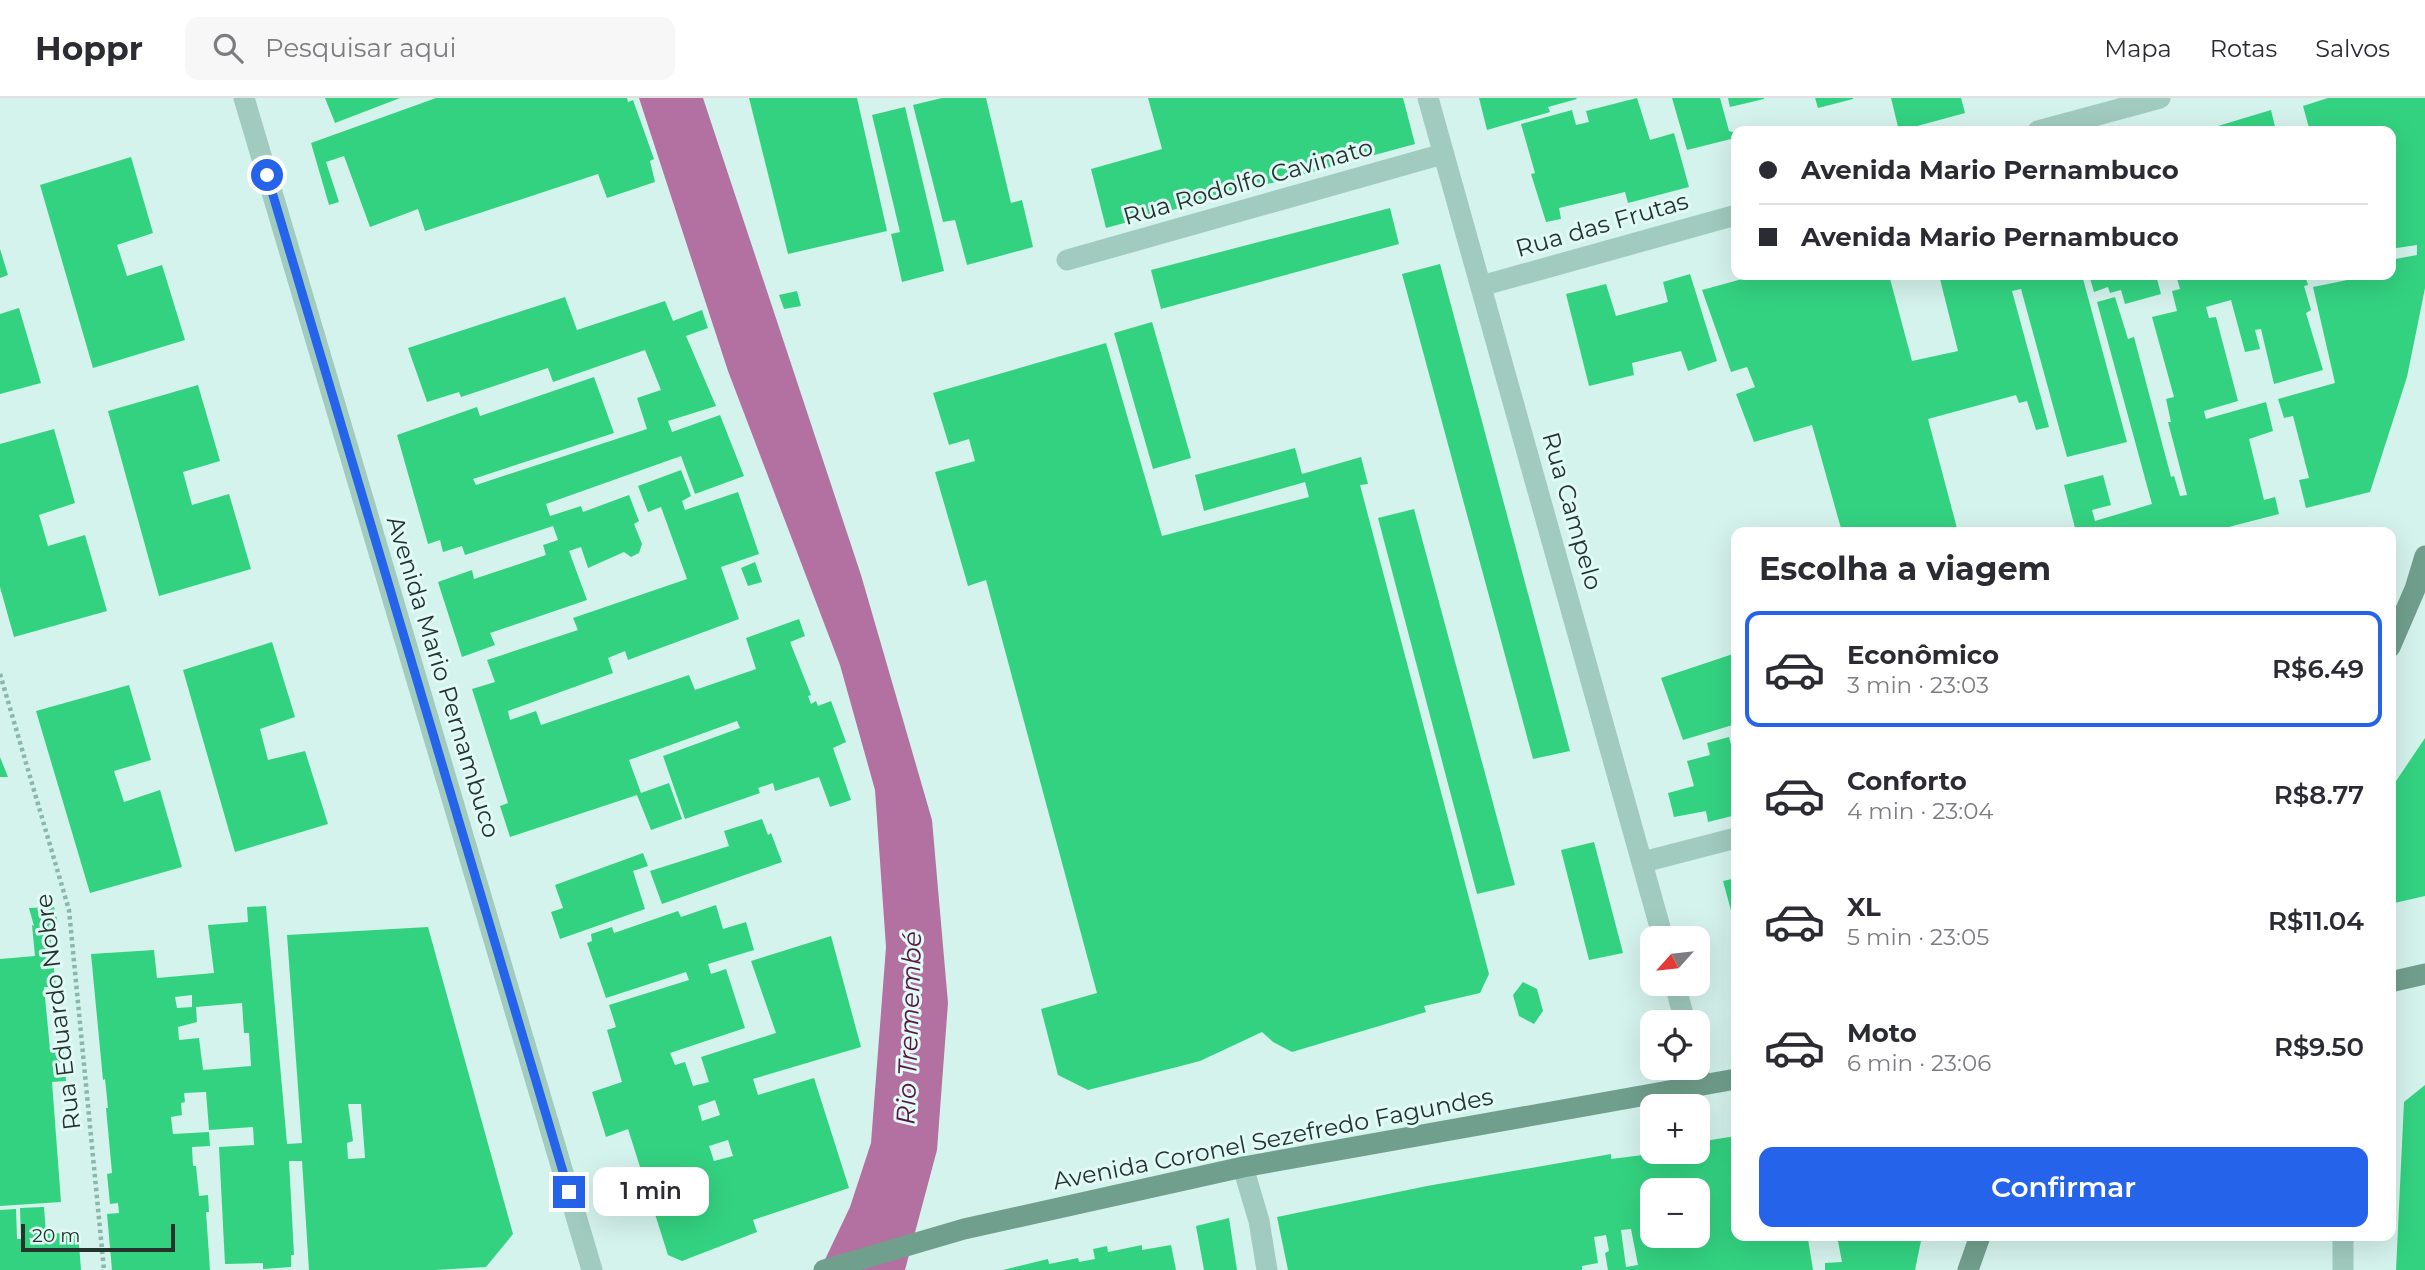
<!DOCTYPE html>
<html lang="pt">
<head>
<meta charset="utf-8">
<style>
  :root { --surface:#fff; --page:#f7f7f7; --text:#2b2b33; --muted:#7c7c81; --line:#e1e1e2; --accent:#2563eb }
  body { margin:0; font-family:Montserrat,sans-serif; background:var(--page); color:var(--text); height:100vh; display:flex; flex-direction:column; font-size:26px; white-space:nowrap }
  * { box-sizing:border-box; margin:0 }
  p { font-size:23px; color:var(--muted) }
  .icon { flex:none; width:38px; height:38px; fill:none; stroke:currentColor; stroke-width:2; stroke-linecap:round; stroke-linejoin:round }
  .map { position:relative; flex:1; overflow:hidden }
  .panel { position:absolute; left:1731px; top:429px; width:665px; height:714px; display:flex; flex-direction:column; background:var(--surface); border-radius:14px; box-shadow:0 7px 28px #0002 }
  .panel>* { flex:none }
  .hud { position:absolute; left:1731px; top:28px; width:665px; height:154px; border-radius:14px; box-shadow:0 7px 28px #0002; display:grid; align-content:center; height:154px; padding:0 28px; background:var(--surface) }
  .needle { width:46px; rotate:243deg }
  .controls { position:absolute; left:1640px; top:828px; display:grid; gap:14px }
  .controls a { display:grid; place-items:center; width:70px; height:70px; border-radius:14px; background:var(--surface); box-shadow:0 7px 28px #0002; font-size:35px }
  .scale { position:absolute; left:21px; bottom:18px; width:154px; box-sizing:border-box; padding-left:7px; border:4px solid #24342d; border-top:0; font-size:19px; line-height:24px; white-space:nowrap; color:#24342d; -webkit-text-stroke:5px #e1faf5; paint-order:stroke }
  .end { position:absolute; width:32px; height:32px; margin:-16px; border:9px solid #2563eb; background:#fff; box-shadow:0 0 0 4px #fff }
  .from { border-radius:50% }
  .bubble { position:absolute; height:49px; border-radius:14px; background:var(--surface); box-shadow:0 7px 28px #0002; font-size:23px; font-weight:600; line-height:49px; text-align:center }
  .hud b { display:flex; align-items:center; gap:24px; height:66px; font-size:26px }
  .hud b+b { border-top:2px solid var(--line) }
  .hud i { width:18px; height:18px; background:var(--text) }
  ul { padding:0; list-style:none }
  li { display:flex; align-items:center; gap:21px; height:116px; margin:0 14px 10px; padding:0 14px; border:4px solid transparent; border-radius:14px }
  li div { flex:1 }
  li b { display:block; font-size:26px }
  li em { font-style:normal; font-weight:600 }
  li.selected { border-color:var(--accent) }
  li>.icon { width:63px; height:63px; stroke-width:1.5 }
  h2 { padding:0 28px; font-size:32px; line-height:84px }
  .primary-button { display:flex; gap:14px; margin-top:auto; padding:14px 28px }
  .primary-button a { flex:1; height:80px; border-radius:14px; background:var(--accent); color:#fff; font-size:28px; font-weight:600; line-height:80px; text-align:center }
  header { display:flex; align-items:center; gap:42px; box-sizing:border-box; height:98px; padding:0 35px; background:var(--surface); border-bottom:2px solid var(--line) }
  header strong { font-size:33px }
  nav { display:flex; gap:38px; margin-inline-start:auto; font-size:24px }
  .search { width:490px; height:63px; background:var(--page); display:flex; align-items:center; gap:18px; box-sizing:border-box; padding:0 24px; border-radius:14px; color:var(--muted); font-size:26px }
  .map>svg:first-child { display:block }
  .water { fill:#b271a0 }
  .building { fill:#33d280; fill-rule:evenodd }
  .lines { fill:none; stroke-linecap:round; stroke-linejoin:round }
  .path { stroke:#8ab7a8; stroke-width:4.5; stroke-dasharray:3.5 3.5; stroke-linecap:butt }
  .street { stroke:#a0cbbe; stroke-width:21 }
  .secondary { stroke:#719f8d; stroke-width:21 }
  .route { stroke:#2563eb; stroke-width:9 }
  .labels { text-anchor:middle; stroke-width:6; stroke-linejoin:round; paint-order:stroke }
  .street-label { font-size:24px; fill:#24342d; stroke:#e1faf5 }
  .water-label { font-size:26px; font-style:italic; fill:#591644; stroke:#e1faf5 }
</style>
</head>
<body>
<header>
<strong>Hoppr</strong>
<div class="search"><svg class="icon" aria-label="search" viewBox="0 0 24 24"><circle cx="10" cy="10" r="6"/><path d="M15 15l6 6"/></svg>Pesquisar aqui</div>
<nav><a>Mapa</a><a>Rotas</a><a>Salvos</a></nav>
</header>
<div class="map">
<svg width="2425" height="1172" viewBox="0 0 2425 1172">
  <rect width="100%" height="100%" fill="#d4f3ec"/>
  <path class="water" d="M639,0H703L861,477L932,722L948,905L937,1052L905,1172H820L850,1109L871,1045L886,849L875,692L840,567L728,273Z"/>
  <path class="building" d="M325,0H400L335,25Z
    M436,0H627L628,4L633,2L654,61L650,63L655,84L607,100L598,76L425,133L418,111L370,129L344,58L326,64L339,104L329,107L311,45Z
    M749,0H857L887,133L788,156Z
    M942,0H986L1011,105L1022,102L1033,149L967,167L955,122L943,124L913,7Z
    M1148,0H1403L1415,46L1106,130L1091,71L1162,51Z
    M1479,0H1576L1577,1L1548,9L1550,14L1487,32Z
    M1637,0L1650,42L1674,35L1689,89L1628,105L1625,94L1559,110L1561,121L1546,124L1531,76L1535,75L1521,26L1572,12L1576,27L1589,24L1586,13Z
    M1672,0H1720L1729,33L1736,35V58L1731,41L1687,52Z
    M1728,0H1764V1L1730,9Z
    M1815,0H1853V1L1818,10Z
    M1891,0H1961L1965,15L1899,33Z
    M2328,0H2425V190L2407,279L2370,394L2306,410L2299,382L2309,380L2293,318L2284,320L2278,301L2335,285L2313,189L2372,177H2390V162L2417,157V147L2390,151V33H2302L2309,30L2303,8Z
    M905,9L944,173L902,184L891,136L900,134L872,17Z
    M2271,12L2276,33H2209L2208,31Z
    M131,59L153,135L117,147L127,178L162,167L185,242L93,270L40,87Z
    M1390,110L1399,146L1161,211L1151,172Z
    M0,151L8,177L0,180Z
    M1440,166L1570,653L1533,661L1402,176Z
    M1690,176L1717,263L1688,273L1681,253L1632,265L1634,277L1589,288L1566,196L1606,186L1616,218L1668,204L1663,184Z
    M1757,177H1889L1912,263L1958,253L1939,177H2082L2127,344L2067,359L2021,191L2012,193L2049,329L2036,332L2027,303L2019,305L2016,297L1928,321L1958,434H1842L1812,327L1754,344L1736,296L1755,289L1747,269L1731,274L1702,192Z
    M2089,177H2156L2161,196L2125,206L2121,192L2110,195L2108,189L2094,194Z
    M2176,177H2305L2308,187L2304,188L2311,212L2306,215L2323,272L2274,286L2261,231L2255,232L2260,251L2245,254L2231,202L2206,209L2209,220L2216,219L2238,303L2204,313L2206,321L2266,304L2273,333L2249,341L2264,402L2275,399L2279,416L2221,431L2222,434H2076L2064,387L2103,377L2111,407L2092,412L2095,423L2152,406L2097,204L2115,199L2128,241L2134,239L2171,379L2174,378L2180,398L2187,397L2168,324H2171L2166,301L2174,299L2152,219L2177,213L2172,193L2180,191Z
    M797,193L801,208L784,211L779,197Z
    M565,199L577,232L665,203L673,223L702,212L708,230L686,238L716,308L668,323L672,334L720,317L744,378L695,396L681,358L546,406L550,418L581,408L583,414L629,397L639,423L634,426L642,446L639,455L631,459L624,454L588,470L581,449L569,453L587,502L490,535L495,547L462,559L438,484L472,472L474,481L546,457L543,447L558,442L553,428L465,457L462,448L443,454L440,442L428,446L397,337L477,309L480,318L594,279L614,335L473,381L476,387L647,331L637,300L661,292L645,252L553,284L548,270L461,299L459,294L427,304L408,250Z
    M19,210L41,285L0,296V216Z
    M1152,224L1191,360L1153,371L1114,235Z
    M1106,245L1162,438L1309,399L1305,384L1204,413L1195,377L1295,350L1302,376L1361,359L1368,386L1360,387L1489,876L1480,895L1424,908L1426,914L1292,954L1273,944L1262,934L1200,963L1088,992L1058,977L1041,911L1097,895L986,482L968,488L935,374L975,363L969,341L949,347L933,295Z
    M198,287L220,363L183,374L192,407L229,396L251,471L159,498L108,313Z
    M54,331L75,405L39,417L48,448L85,437L107,513L14,539L0,489V346Z
    M681,372L691,398L682,403L685,412L738,394L759,456L721,469L739,521L628,562L625,553L608,560L613,575L508,613L510,622L536,613L541,627L689,577L695,592L756,571L746,540L799,521L805,538L790,544L811,597L808,598L811,606L816,603L818,608L831,603L846,644L833,650L851,702L830,709L819,679L775,693L773,685L758,690L760,695L685,721L663,658L740,630L737,623L629,662L641,695L669,685L682,721L651,732L637,697L510,739L500,708L508,705L472,591L495,584L487,562L578,532L573,520L687,481L661,409L648,414L638,388Z
    M1414,411L1515,787L1477,796L1378,420Z
    M755,464L762,484L748,488L741,470Z
    M272,544L295,619L260,631L268,662L305,653L328,726L235,754L183,572Z
    M1736,555V626L1683,642L1661,580Z
    M129,587L151,662L114,673L124,704L160,692L182,769L90,795L36,613Z
    M1729,639L1732,651L1736,650V717L1708,724L1706,713L1674,719L1668,695L1694,688L1687,663L1710,657L1707,645Z
    M2425,640V798L2390,806V692Z
    M0,659L8,679H0Z
    M762,721L768,737L771,735L782,764L662,806L650,773L729,748L724,733Z
    M1594,744L1623,855L1589,862L1561,752Z
    M643,755L648,768L633,773L645,811L560,841L551,814L563,810L555,787Z
    M1736,780V827H1735L1723,783Z
    M716,807L723,831L746,824L754,852L708,866L711,876L726,871L745,930L670,955L675,967L685,964L693,988L709,984L701,959L776,935L751,863L831,838L861,949L753,981L758,997L814,980L849,1090L753,1122L757,1134L682,1163L668,1157L628,1031L606,1039L592,994L622,984L607,932L616,929L609,907L689,882L686,874L606,900L587,845L592,843L591,836L612,829L614,835L678,813L681,819ZM715,1002L720,1017L702,1023L698,1008ZM728,1042L733,1058L714,1063L709,1048Z
    M266,808L287,1046L302,1045L287,837L428,829L513,1136L486,1169L435,1172H309L302,1063H289L294,1157H291V1169L263,1171V1165L225,1166L219,1049L254,1047L253,1029L209,1032L206,994L184,995L185,1004L181,1005L182,1017L171,1019L173,1036L209,1034L210,1048L192,1049L193,1068H196L199,1098L208,1097L209,1114H206L210,1172H112L107,1116L119,1115L118,1105L110,1106L107,1076L112,1075L106,1010H108L105,981L103,982L91,856L154,852L157,880L214,875L208,827L248,824L247,809ZM192,897V909L177,910L175,899ZM242,905L244,935H249L251,968L203,972L199,940L179,942L178,929L197,924L196,909ZM348,1006H361L365,1060L348,1061L347,1045L353,1043Z
    M54,809L58,825L49,827L56,889H44L50,951L63,950L66,983L52,984L61,1104L0,1108V861L35,858L32,827L34,828L29,810Z
    M1523,884L1537,891L1543,913L1534,926L1519,918L1513,897Z
    M2425,987V1172H2396L2404,1004Z
    M1736,1038V1138H1810V1141H1808L1813,1172H1608L1605,1155L1609,1153L1606,1137L1594,1139L1598,1165L1582,1168V1172H1288L1277,1119L1427,1088L1611,1056V1061L1667,1054H1698V1044ZM1652,1092H1698V1138H1652ZM1631,1131L1638,1167L1626,1169L1621,1132Z
    M44,1109L46,1136L78,1134L81,1172H0V1112L16,1111L17,1141H21L20,1110Z
    M1229,1120L1237,1172H1204L1196,1128Z
    M1837,1138H1922L1915,1172H1825V1165L1842,1164Z
    M1142,1147V1152L1171,1147L1176,1172H1003L1048,1161L1049,1166L1078,1160L1079,1164L1095,1161L1093,1151L1107,1148L1108,1154Z"/>
  <g class="lines">
    <path class="path" d="M0,576L69,812L104,1172"/>
    <path class="street" d="M244,0L592,1172
      M1428,0L1663,840
      M2038,33L2160,0
      M1067,162L1443,56
      M1481,188L1736,117
      M1643,764L1736,740
      M1675,886L1685,924
      M1697,970L1702,987
      M1243,1069L1259,1123L1267,1172
      M2343,1138V1172"/>
    <path class="secondary" d="M2390,549L2415,491L2425,458
      M2390,884L2425,876
      M824,1172L964,1131L1243,1069L1736,981
      M1968,1172L1980,1138"/>
  </g>
  <g class="lines">
    <path class="route" d="M267,77L569,1094"/>
  </g>
  <g class="labels">
    <g class="street-label">
      <text transform="translate(1248 84) rotate(-16)" y="8">Rua Rodolfo Cavinato</text>
      <text transform="translate(1602 127) rotate(-16)" y="8">Rua das Frutas</text>
      <text transform="translate(1572 413) rotate(74)" y="8">Rua Campelo</text>
      <text transform="translate(443 579) rotate(73)" y="8">Avenida Mario Pernambuco</text>
      <text transform="translate(58 914) rotate(-97)" y="8">Rua Eduardo Nobre</text>
      <text transform="translate(1273 1041) rotate(-11)" y="8">Avenida Coronel Sezefredo Fagundes</text>
    </g>
    <g class="water-label">
      <text transform="translate(909 930) rotate(-88)" y="9">Rio Tremembé</text>
    </g>
  </g>
</svg>
<div class="controls">
<a><svg class="needle" viewBox="-14 -14 28 28"><path d="M0-13l5 13h-10z" fill="#e53935"/><path d="M0 13l5-13h-10z" fill="#7c7c81"/></svg></a>
<a><svg class="icon" aria-label="locate" viewBox="0 0 24 24"><circle cx="12" cy="12" r="6"/><path d="M12 2v4M12 18v4M2 12h4M18 12h4"/></svg></a>
<a>+</a>
<a>−</a>
</div>
<div class="scale">20 m</div>
<i class="end from" style="left:267px;top:77px"></i>
<i class="end" style="left:569px;top:1094px"></i>
<div class="bubble" style="left:593px;top:1069px;width:116px">1 min</div>
<div class="hud">
<b><i class="from"></i>Avenida Mario Pernambuco</b>
<b><i></i>Avenida Mario Pernambuco</b>
</div>
<section class="panel">
<h2>Escolha a viagem</h2>
<ul>
<li class="selected"><svg class="icon" aria-label="car" viewBox="0 0 24 24"><path d="M5 17H2v-5l4-1 3-4h7l3 4 3 1v5h-3M9 17h6M6 11h13"/><circle cx="7" cy="17" r="2"/><circle cx="17" cy="17" r="2"/></svg><div><b>Econômico</b><p>3 min · 23:03</p></div><em>R$6.49</em></li>
<li><svg class="icon" aria-label="car" viewBox="0 0 24 24"><path d="M5 17H2v-5l4-1 3-4h7l3 4 3 1v5h-3M9 17h6M6 11h13"/><circle cx="7" cy="17" r="2"/><circle cx="17" cy="17" r="2"/></svg><div><b>Conforto</b><p>4 min · 23:04</p></div><em>R$8.77</em></li>
<li><svg class="icon" aria-label="car" viewBox="0 0 24 24"><path d="M5 17H2v-5l4-1 3-4h7l3 4 3 1v5h-3M9 17h6M6 11h13"/><circle cx="7" cy="17" r="2"/><circle cx="17" cy="17" r="2"/></svg><div><b>XL</b><p>5 min · 23:05</p></div><em>R$11.04</em></li>
<li><svg class="icon" aria-label="car" viewBox="0 0 24 24"><path d="M5 17H2v-5l4-1 3-4h7l3 4 3 1v5h-3M9 17h6M6 11h13"/><circle cx="7" cy="17" r="2"/><circle cx="17" cy="17" r="2"/></svg><div><b>Moto</b><p>6 min · 23:06</p></div><em>R$9.50</em></li>
</ul>
<div class="primary-button"><a>Confirmar</a></div>
</section>
</div>
</body>
</html>
